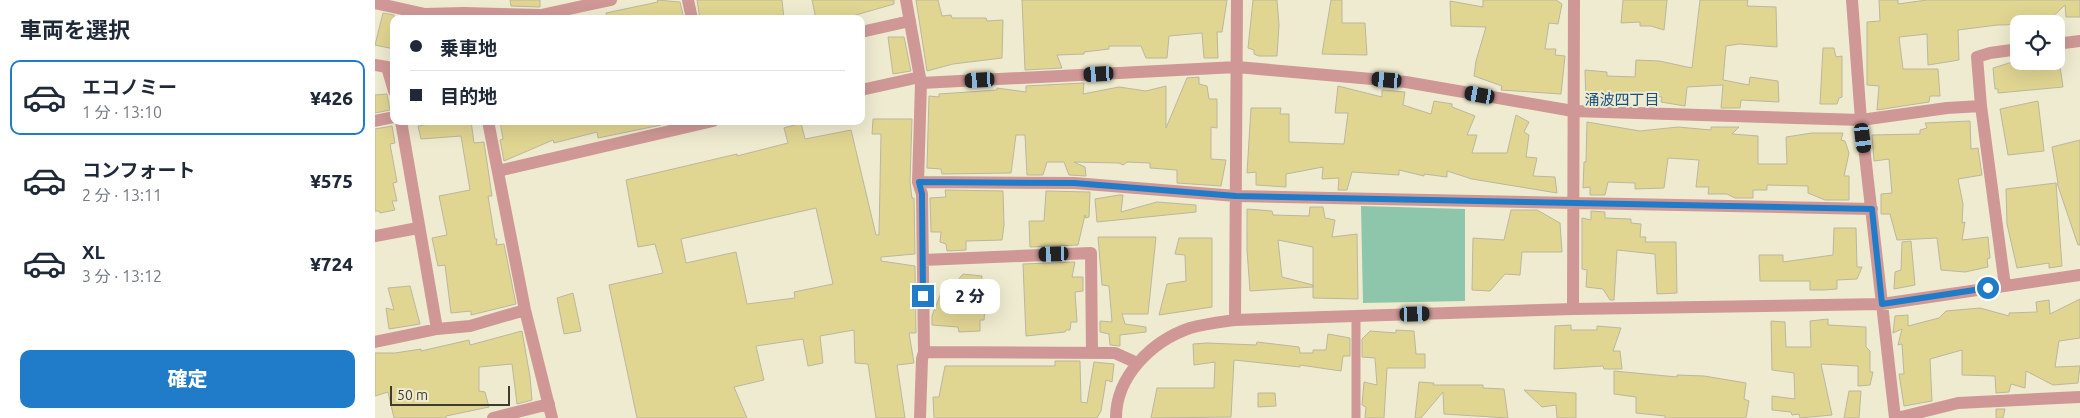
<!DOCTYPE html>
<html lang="ja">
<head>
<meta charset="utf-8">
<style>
  :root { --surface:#fff; --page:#f6f6f7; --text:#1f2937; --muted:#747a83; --line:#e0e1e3; --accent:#207bc8 }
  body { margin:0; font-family:Ubuntu,"Noto Sans JP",sans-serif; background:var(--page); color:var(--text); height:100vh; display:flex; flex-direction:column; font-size:19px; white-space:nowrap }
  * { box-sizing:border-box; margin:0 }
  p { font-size:16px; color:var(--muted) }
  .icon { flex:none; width:28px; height:28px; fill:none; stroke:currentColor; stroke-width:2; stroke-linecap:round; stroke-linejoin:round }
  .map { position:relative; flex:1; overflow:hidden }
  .panel { display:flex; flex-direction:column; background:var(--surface); width:375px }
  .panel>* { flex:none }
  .guide { position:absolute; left:15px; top:15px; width:475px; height:110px; border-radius:10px; box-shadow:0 5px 20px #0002; display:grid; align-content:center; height:110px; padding:0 20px; background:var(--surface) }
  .fabs { position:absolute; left:1635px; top:15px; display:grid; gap:10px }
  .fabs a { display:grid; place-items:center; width:55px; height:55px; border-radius:10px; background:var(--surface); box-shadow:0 5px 20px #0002; font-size:25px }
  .scale { position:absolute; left:15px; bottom:12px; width:120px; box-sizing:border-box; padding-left:5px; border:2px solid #3e3c31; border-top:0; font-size:14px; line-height:18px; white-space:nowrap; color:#3e3c31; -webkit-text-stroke:4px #efebd0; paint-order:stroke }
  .end { position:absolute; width:22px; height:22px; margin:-11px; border:6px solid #207bc8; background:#fff; box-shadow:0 0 0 2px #fff }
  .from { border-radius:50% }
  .bubble { position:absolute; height:35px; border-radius:10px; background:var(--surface); box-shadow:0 5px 20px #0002; font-size:16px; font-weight:800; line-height:35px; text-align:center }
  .car { position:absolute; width:15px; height:30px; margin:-15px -8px; border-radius:6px; box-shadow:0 0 4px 1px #0007; background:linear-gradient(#222 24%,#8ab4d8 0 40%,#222 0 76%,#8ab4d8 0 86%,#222 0) }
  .guide b { display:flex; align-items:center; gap:18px; height:48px; font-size:19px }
  .guide b+b { border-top:1px solid var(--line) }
  .guide i { width:12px; height:12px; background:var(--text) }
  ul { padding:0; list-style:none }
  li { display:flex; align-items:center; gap:15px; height:75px; margin:0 10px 8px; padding:0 10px; border:2px solid transparent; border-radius:10px }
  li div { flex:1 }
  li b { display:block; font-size:19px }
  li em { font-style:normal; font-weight:800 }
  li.current { border-color:var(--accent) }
  li>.icon { width:45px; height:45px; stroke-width:1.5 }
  h2 { padding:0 20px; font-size:22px; line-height:60px }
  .action { display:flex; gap:10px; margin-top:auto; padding:10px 20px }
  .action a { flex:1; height:58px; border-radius:10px; background:var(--accent); color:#fff; font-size:20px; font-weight:800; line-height:58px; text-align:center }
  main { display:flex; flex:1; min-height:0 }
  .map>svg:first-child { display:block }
  .green { fill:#8ec6ab }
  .building { fill:#e1d592; stroke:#bbb79e; fill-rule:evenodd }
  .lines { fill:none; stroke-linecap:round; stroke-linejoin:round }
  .service { stroke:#cf9896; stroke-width:9 }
  .minor { stroke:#cf9896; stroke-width:12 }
  .route { stroke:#207bc8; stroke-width:6 }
  .labels { text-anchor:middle; stroke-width:4; stroke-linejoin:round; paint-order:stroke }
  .neighbourhood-label { font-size:15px; fill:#174f80; stroke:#efebd0 }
</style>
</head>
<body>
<main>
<section class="panel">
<h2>車両を選択</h2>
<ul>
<li class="current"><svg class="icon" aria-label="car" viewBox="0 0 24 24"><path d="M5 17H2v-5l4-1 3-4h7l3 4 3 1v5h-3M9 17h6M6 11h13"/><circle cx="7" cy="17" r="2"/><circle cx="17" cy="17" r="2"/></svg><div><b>エコノミー</b><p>1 分 · 13:10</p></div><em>¥426</em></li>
<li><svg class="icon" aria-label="car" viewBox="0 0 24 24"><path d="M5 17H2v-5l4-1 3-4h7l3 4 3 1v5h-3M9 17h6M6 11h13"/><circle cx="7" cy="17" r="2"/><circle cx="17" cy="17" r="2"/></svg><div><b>コンフォート</b><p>2 分 · 13:11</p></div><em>¥575</em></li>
<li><svg class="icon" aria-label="car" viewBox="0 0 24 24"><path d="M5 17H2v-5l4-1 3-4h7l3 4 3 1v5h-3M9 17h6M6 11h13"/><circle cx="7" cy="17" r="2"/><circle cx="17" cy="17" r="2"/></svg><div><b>XL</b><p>3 分 · 13:12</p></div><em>¥724</em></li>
</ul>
<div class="action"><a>確定</a></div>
</section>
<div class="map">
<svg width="1705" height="418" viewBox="0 0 1705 418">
  <rect width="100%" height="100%" fill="#efebd0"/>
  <path class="green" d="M986,206L1090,209V301L988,303Z"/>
  <path class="building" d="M135,0H165V7L136,6Z
    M282,0L305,2L309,19H232L231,13L283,2Z
    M322,0H407L409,19H325Z
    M437,0H519V4L467,19H441Z
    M541,0H563L567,16L576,15L577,18H611L612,21L628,20L627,58L578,64L552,71Z
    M647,0H852L847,32H842L843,58H829L827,33L794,36L792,58H771L766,46H734V49L709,52V54L682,55L687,68L650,70Z
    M878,0H902L904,25L902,56H884L879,54V50L873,48Z
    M956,0H967V23H990L992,55L947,54Z
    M1108,0H1181L1187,4L1183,24L1174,23L1170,49H1181L1180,55L1190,56L1186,94L1126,90L1127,86L1099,76L1101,61L1111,27L1076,26L1075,1L1108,7Z
    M1248,0H1292L1289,30L1276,26H1265V22L1246,23Z
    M1325,0H1373L1372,6L1401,7L1402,47L1364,44L1351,46L1348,80L1374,85L1375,77L1403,81L1404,102L1366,100L1365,108H1346L1348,85L1312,87L1310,106L1286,102L1287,97L1246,92L1245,104L1211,103L1210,70L1232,72V76L1260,77L1261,60L1284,61L1317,68Z
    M1504,0H1523V4L1552,0H1705V17H1691L1690,5L1670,24L1622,25L1583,30L1584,60L1553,65L1552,34L1524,37L1528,69H1563L1565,96H1555L1554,102L1502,110L1504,86L1492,85V22L1505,21Z
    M8,13L19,15V49L0,45Z
    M513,37H529L536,71L518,74Z
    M1448,48H1459L1461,57L1467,56V97L1464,98L1462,104H1445Z
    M1658,62V70L1685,67L1688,87L1623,93V89H1620L1618,68L1634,63Z
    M824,77V84L832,86L834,99H842V128L836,127V159L851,160L846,186L802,183V170L775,168V163L752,162L748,165L744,163L699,162L710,167L711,176L694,175L689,162H672L668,175H652L650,135H641L636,173L567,174L566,169L552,168L554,96L564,97V94L622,90V88L651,92V86L709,83L708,94L744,87L771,91L791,86V128L812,78Z
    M963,86L1007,97V90L1030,92L1028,105L1056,114L1059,101L1077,104V107L1100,116L1092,135H1102L1097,153H1132L1141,115L1154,122L1149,132L1154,135L1151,157L1162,158L1158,176L1180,177L1182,193L1097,179L1072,171V177L1049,174V176L1024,170V175L977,172L972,190H963L964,178L947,179L948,167L911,174V187L881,185V172L872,173L876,108H906L905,114H914V142L969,144L973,113H960Z
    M12,94L15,110L0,113V95Z
    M1663,101L1669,151L1633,155L1625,109Z
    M498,119H537L535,182L537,198H539L540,254L506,257V261L540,266L541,333H534L539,363L522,365L530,418H501L493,364L480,363L479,330L445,336L448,363L433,366L428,339L381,346L389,380L359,387L372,418H262L234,285L288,273L280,244L263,247L251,180L362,154V156L413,143L409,128L426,123L430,139L476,130L501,235H504L506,134H497ZM441,208L458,284L419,292L420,298L372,304L361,252L311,263L306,239Z
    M70,121H96L99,143L109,142L117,196H113L120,239H122L121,245L129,244L141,304L96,315V311L76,313L70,265L63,266L57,238L72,235L64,196L95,190L86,136L46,139L43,126Z
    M125,121H286V125L223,138L222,132L179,143L178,140L129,161L125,140L128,139Z
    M1595,121L1596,149L1603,148L1607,175L1583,179L1588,204L1587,223L1590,222L1587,240L1613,237L1615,258L1612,259L1613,267L1590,272L1566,270L1562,238L1522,240L1515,214H1506V194L1517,193L1514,159L1499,161L1497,135L1545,134V130L1552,128L1550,123Z
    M1212,122L1265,131L1303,127L1336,130V127H1364L1357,134L1383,136V164H1412L1411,137L1437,133H1468L1466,140L1470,141L1474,153L1469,176H1474V200H1450L1433,193V186L1392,185V190H1378V198H1360L1352,194H1333L1334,187H1321L1324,160L1293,158L1289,188L1260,189V183L1233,182L1230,195H1215V187L1208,188L1209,162H1211Z
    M17,126L20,143L15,144L22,182L18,183L22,201H17L20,210L5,213L4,211H0V129Z
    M1705,140V245H1703L1682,183H1683L1677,147Z
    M1681,183L1687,266L1674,268V263L1642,268L1632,224L1631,189Z
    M570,190L628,191L629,225L627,240L591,241V250L572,251L571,244L565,242L566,232H556L555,198L571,197Z
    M671,191L715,192L714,217L711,218L710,215L703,245L655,247L654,221H669Z
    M744,195H748L746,212L782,202L821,205V212L722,222L720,199Z
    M935,207H948L950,218L960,220L957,237L982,234L983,299L938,298V247L903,240L907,277L938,285V287L875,291L872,250V209L897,211L898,215L934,216Z
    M1136,210H1162L1185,223L1187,252H1147L1145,275L1130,274L1115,291L1097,290L1098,238L1129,240Z
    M1216,211L1230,212V218L1256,219V223L1266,224L1265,237H1271L1270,242H1301L1302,293L1282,294L1280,254L1242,250L1239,300H1235L1228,289L1211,287L1212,270L1207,269V218L1216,220Z
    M1459,228H1481L1482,267H1487L1482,279L1462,280V289L1448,290H1435V281H1385L1384,255H1408V262L1458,255Z
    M723,237H781L773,314H747L750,324L771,327V332L745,335V346L735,345L734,334L725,332V321L737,322L734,286L727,285Z
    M804,238H837V307L784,315L792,284L811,281L810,255L800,254Z
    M1536,241L1540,285L1519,289L1520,272L1526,270L1527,242Z
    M700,262L697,277H708V291L700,292L702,322H696L695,330H691L690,332L651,336L648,264Z
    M588,274L607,276L604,306L610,308L609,320H605V331L584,332L583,327L557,325V316L571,280L582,281Z
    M35,286L45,324L14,329L11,308L19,310L13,288Z
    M198,293L206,331L189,334L182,298Z
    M1705,299V338L1684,341L1680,367L1705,366L1703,383L1678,385L1651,371L1650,388L1636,384L1634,392L1621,393L1620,376L1587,375V350L1555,359L1557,401L1529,406L1524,374H1529L1527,344L1523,345L1527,329L1518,333L1520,316L1533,315V326L1564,318L1571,311L1605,308L1634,316V313L1662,312L1661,302L1674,300L1675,314Z
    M1453,319V325L1491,327V347L1495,351V372H1498L1495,385L1483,386V366L1446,364L1457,415L1425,418L1424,414L1417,415L1416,412L1397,410V396L1420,399L1419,373L1397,370L1396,321L1410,322L1411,347H1436L1435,321Z
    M1196,325V330H1222V326L1246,328L1238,351H1245L1247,369H1229L1228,366L1179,369L1180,326Z
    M1021,330L1039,331L1041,354H1050V368H1012L1009,418H990L991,407L987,405L989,382L1002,385L1000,358L987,357V339L995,331L1021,333Z
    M147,331L155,377L157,400L142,404L137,364L104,367V391L110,392L114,407L71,416V418H19L13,392L0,396V353H20L46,349V351L94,340L95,345Z
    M953,334L975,338V356H968L966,371L925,365V367L859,360L856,417L776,418L782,388H839L840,362L819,365L818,344L832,343L881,345L882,342L924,347L925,353H938V350H951Z
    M680,361H705L706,402L712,403L719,362L739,364L737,382L731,380L726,411L722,418H559L558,397H564L570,366H680Z
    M1239,371L1302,377V375L1329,376L1371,383L1369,399L1374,401L1371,418H1290V416L1261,413V397L1239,394Z
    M1044,382L1059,383L1058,385H1108V388L1129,389L1133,418L1069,414L1068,392L1046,418H1040Z
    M1149,390L1201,393V418H1182L1181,405L1167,407Z
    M1474,391H1486L1484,418H1469Z
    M883,393H900L901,406L883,407Z
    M1621,409H1630L1628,418H1621Z"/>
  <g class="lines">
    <path class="service" d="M981,316V418"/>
    <path class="minor" d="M313,0L317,19
      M531,0L546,83L543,182
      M1477,0L1486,120L1520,418
      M0,3L50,14L89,13
      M91,19L89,13L166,15L236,0
      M486,32L535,21
      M1681,44L1705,41
      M0,65L12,67L19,91
      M546,83L862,67L1031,82L1198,111L1486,120L1572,108L1606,106L1602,57L1615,53L1644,49
      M486,90L545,77
      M1606,106L1630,286
      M0,121L19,117
      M26,121L62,329
      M113,121L150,310L177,418
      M123,171L338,121
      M0,236L43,228
      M548,260L716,253L717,353
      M1198,309L1199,0
      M860,320L862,0
      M0,342L62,329L95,326L150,310
      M549,352L740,353L762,363
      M118,418L174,404
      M545,418L547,359L549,352L547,194L543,182L699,183L861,196L1497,209
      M741,418C741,376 777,341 815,328C829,324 846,322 860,320L1198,309L1507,304L1705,275
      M1522,418L1583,403L1705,397"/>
  </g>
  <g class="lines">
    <path class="route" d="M548,296L547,194L544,182L699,183L861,196L1497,209L1507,304L1613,288"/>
  </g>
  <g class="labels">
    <g class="neighbourhood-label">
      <text x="1247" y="105">涌波四丁目</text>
    </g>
  </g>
</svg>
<div class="fabs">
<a><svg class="icon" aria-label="locate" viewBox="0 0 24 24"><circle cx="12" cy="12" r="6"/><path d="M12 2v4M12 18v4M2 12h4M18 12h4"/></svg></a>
</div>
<div class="scale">50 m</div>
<i class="end from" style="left:1613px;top:288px"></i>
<i class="end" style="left:548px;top:296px"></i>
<div class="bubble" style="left:565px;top:279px;width:60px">2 分</div>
<i class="car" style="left:724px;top:74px;rotate:267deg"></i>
<i class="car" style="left:605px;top:80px;rotate:267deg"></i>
<i class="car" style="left:1012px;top:80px;rotate:275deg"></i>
<i class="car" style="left:1105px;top:95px;rotate:280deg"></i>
<i class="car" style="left:1488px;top:138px;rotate:173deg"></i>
<i class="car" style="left:679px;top:254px;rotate:268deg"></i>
<i class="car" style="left:1040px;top:314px;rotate:88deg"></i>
<div class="guide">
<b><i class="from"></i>乗車地</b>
<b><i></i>目的地</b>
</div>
</div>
</main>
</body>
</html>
